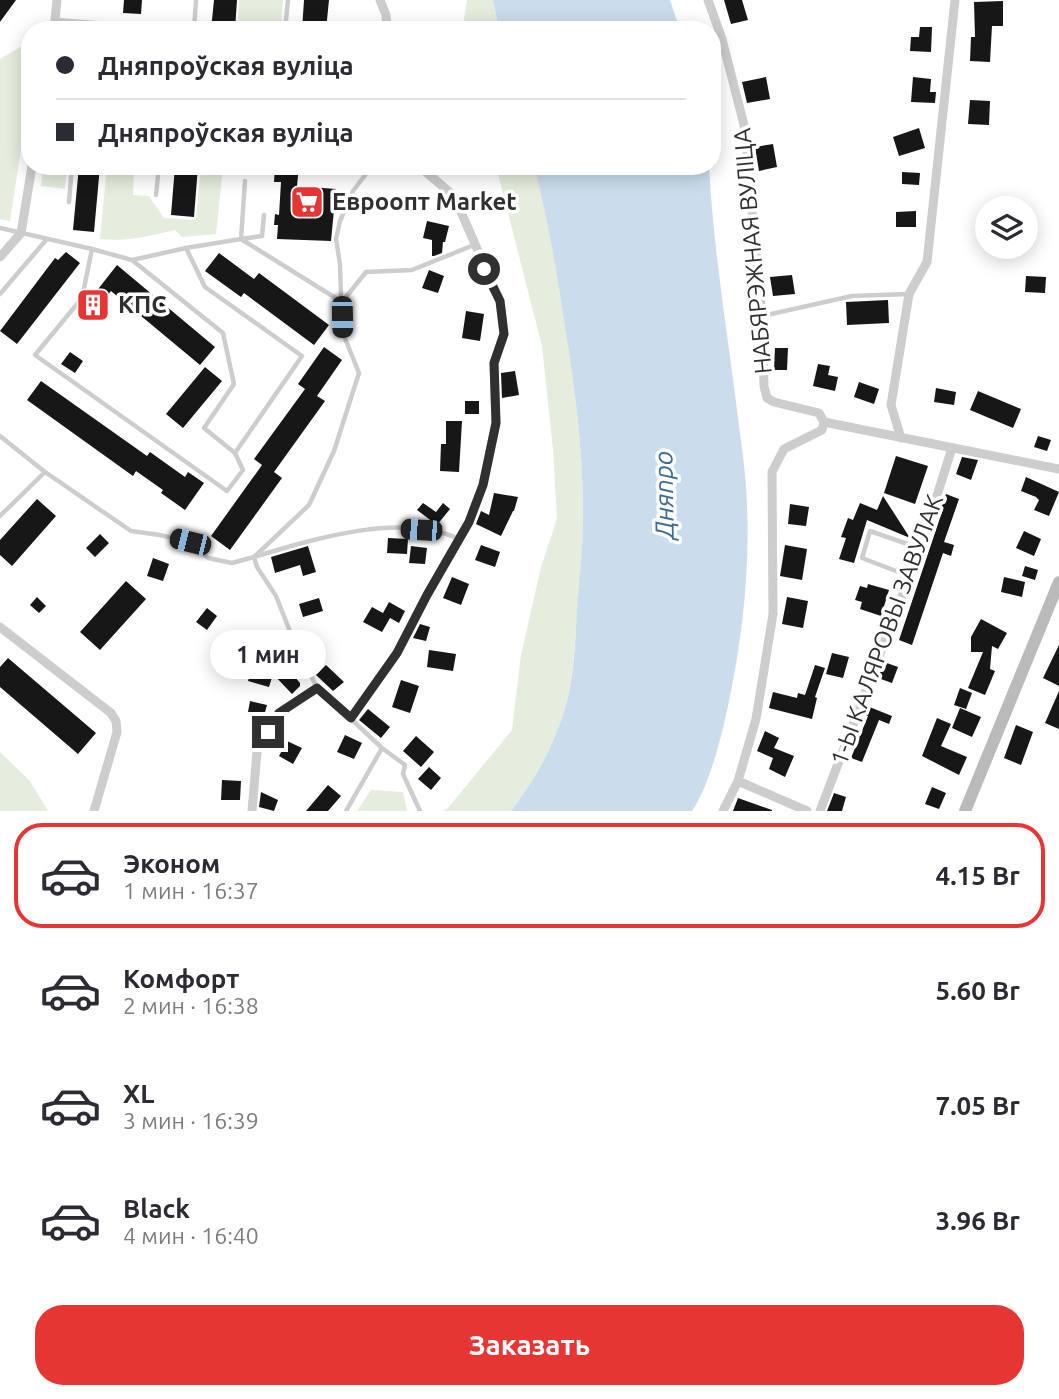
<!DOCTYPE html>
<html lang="ru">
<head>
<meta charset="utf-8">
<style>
  :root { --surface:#fff; --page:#f7f7f7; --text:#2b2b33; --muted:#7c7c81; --line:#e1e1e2; --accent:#e53634 }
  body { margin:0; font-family:Ubuntu,sans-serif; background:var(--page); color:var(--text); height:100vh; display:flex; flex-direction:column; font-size:26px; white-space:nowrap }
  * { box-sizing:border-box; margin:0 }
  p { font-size:23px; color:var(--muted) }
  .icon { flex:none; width:38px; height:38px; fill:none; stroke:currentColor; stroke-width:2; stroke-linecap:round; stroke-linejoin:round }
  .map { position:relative; height:811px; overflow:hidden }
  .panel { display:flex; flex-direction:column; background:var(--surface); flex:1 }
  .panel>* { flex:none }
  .banner { position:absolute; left:21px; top:21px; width:700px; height:154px; border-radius:28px; box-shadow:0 4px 18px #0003; display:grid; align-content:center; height:154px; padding:0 35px; background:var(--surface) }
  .fabs { position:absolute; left:975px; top:196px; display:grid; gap:14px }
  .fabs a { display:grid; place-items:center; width:63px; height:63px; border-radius:50%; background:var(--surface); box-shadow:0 4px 18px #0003; font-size:35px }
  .end { position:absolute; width:32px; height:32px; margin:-16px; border:9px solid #303030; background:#fff; box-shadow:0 0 0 4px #fff }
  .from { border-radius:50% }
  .bubble { position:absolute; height:49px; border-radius:24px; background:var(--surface); box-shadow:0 4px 18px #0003; font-size:23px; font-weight:600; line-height:49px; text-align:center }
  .car { position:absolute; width:21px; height:42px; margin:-21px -10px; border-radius:9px; box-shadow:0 0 5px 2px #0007; background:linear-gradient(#222 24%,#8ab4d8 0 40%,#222 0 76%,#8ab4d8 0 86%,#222 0) }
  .banner b { display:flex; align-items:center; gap:24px; height:66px; font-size:26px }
  .banner b+b { border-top:2px solid var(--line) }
  .banner i { width:18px; height:18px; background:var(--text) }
  ul { padding:12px 0 0; list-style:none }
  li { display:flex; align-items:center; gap:21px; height:105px; margin:0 14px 10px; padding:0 21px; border:4px solid transparent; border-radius:28px }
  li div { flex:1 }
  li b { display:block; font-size:26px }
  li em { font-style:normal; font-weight:600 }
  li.on { border-color:var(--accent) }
  li>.icon { width:63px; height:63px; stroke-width:1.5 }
  .primary-button { display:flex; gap:14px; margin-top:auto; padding:14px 35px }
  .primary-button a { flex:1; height:80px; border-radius:28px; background:var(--accent); color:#fff; font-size:28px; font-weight:600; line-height:80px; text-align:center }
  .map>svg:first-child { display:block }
  .green { fill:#e5edde }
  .water { fill:#cbddec }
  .building { fill:#171717 }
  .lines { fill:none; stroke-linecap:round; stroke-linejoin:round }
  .service { stroke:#cdcdcd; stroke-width:4.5 }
  .minor { stroke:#cdcdcd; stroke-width:9 }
  .secondary { stroke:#bababa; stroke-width:12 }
  .route { stroke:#303030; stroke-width:9 }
  .labels { text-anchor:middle; stroke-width:7; stroke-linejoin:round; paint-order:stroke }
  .poi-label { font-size:24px; font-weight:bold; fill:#303030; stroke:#fff; text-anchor:start }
  .street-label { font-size:24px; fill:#303030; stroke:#fff }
  .water-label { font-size:26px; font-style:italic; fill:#3e6b93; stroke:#fff }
</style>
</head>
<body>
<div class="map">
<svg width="1059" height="811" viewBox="0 0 1059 811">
  <rect width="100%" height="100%" fill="#fff"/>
  <path class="green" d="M239,0H283L281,30H237Z
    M467,0H493L499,30H466L464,19Z
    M30,41V91L10,221L0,219V59Z
    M43,166H67L65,189L41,186Z
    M107,166H134L133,195L149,196L164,218L196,220L201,166H238L223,167L216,234L182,237L175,230C150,236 126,242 100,239Z
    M496,166H534C549,219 557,273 565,328C575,389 583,450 583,513C583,546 580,580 577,613C574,650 573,689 560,723C549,755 531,785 511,811H443L448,808L512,730L521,655L541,567L557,519L553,449L542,346Z
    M0,752L30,781L48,811H0Z
    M371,790L403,792L407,811H357Z"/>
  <path class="water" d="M493,0H670L680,30H499Z
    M534,166H709C713,242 725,318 735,394C739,430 746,468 747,505C750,571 742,641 728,706C721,738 710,784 692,811H511C531,785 549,755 560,723C574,687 575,646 577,608C580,576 583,544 583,513C583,450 575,389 565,328C557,273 548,219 534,166Z"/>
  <path class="building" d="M0,0H16L0,22Z
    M124,0H142L141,14L123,13Z
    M214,0H237L235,30H211Z
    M304,0H329L326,30H302Z
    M724,0H742L748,20L731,24Z
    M1003,1V26H992L990,62L970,61L971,37H975L974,2Z
    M920,27H932L931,52L910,51L911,37H919Z
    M766,77L770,99L747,103L742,82Z
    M913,77L931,79L930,92H936L935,103L911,102Z
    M970,100L990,101L989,125L968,124Z
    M919,128L925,148L899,156L893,137Z
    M773,144L777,167L759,171L755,147Z
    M79,166H100L94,232L73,230Z
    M175,166H198L194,217L171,215Z
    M275,166H299L297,186L336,189L331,241L277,239L278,225H274L275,214L279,215L281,182H274Z
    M902,172L920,173L919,185L902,184Z
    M916,211V227H896V212Z
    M427,221L449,226L445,242H443L442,253L434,256H432V240L423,238Z
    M66,252L80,263L17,344L0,331L55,258L58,260Z
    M219,253L254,279L259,273L329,325L314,345L244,293L241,297L205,271Z
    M117,265L215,347L200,365L111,291L93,313L84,307Z
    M429,270L444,276L438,293L422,288Z
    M792,275L795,294L773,296L770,277Z
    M1026,276L1046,277L1045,293L1025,292Z
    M888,300L889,323L847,325L846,302Z
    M466,311L484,314L480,341L462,338Z
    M324,347L342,360L317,396L325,401L274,472L282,478L230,550L211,536L262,465L254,459L305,389L298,384Z
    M775,348H788L787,370H774Z
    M70,352L83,361L75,373L61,364Z
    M818,364L830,366L828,375L838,377L835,391L813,386Z
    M205,367L222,381L183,428L166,414Z
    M515,371L519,395L502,398L501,373Z
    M41,381L147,456L150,452L185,477L188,472L204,483L185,510L161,493L163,490L136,471L133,476L27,400Z
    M859,382L879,389L874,404L854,397Z
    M936,388L956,392L954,405L934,402Z
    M978,391L1021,409L1013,428L970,410Z
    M465,401H479V414H465Z
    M446,421H462L459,472L440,471L441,444H446Z
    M1038,436L1051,440L1047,451L1034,447Z
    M896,456L928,466L915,504L884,493Z
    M962,457L978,460L971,480L956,474Z
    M1026,477L1059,492L1049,516L1034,510L1039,500L1036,497L1021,491Z
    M494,493L518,497L514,511H513L501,536L476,524L481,511L489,515Z
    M946,494L959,499L944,542L954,545L951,556L943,553L912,645L899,640L943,509L941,508Z
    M883,496L910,538L867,520L854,563L839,559L846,538L841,537L848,518L853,520L860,503L877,510Z
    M37,499L56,516L12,566L0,555V540Z
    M423,503L436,512L443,503L450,509L437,525L417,510Z
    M790,504L809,507L806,526L788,524Z
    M1024,531L1041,539L1034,556L1016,548Z
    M100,534L109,543L95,557L86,548Z
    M388,538L408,539L407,554L387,553Z
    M481,545L500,552L495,567L475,560Z
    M785,545L807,549L802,580L780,576Z
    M308,546L316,572L303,576L300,565L275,573L271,557Z
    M411,546L427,548L425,564L409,563Z
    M153,558L169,564L163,581L147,576Z
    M1025,566L1038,570L1035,580L1022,576Z
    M452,577L469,584L461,605L443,598Z
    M1004,577L1025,582L1022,597L1001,592Z
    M126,581L146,599L100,650L80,632Z
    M868,584L889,590L881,616L860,609L862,602L855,600L860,586L867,588Z
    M37,597L46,606L39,613L30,605Z
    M787,597L808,601L803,628L782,624Z
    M319,598L323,611L303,617L299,604Z
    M389,602L405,611L399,623L390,618L382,632L363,622L372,607L383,613Z
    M207,608L217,616L207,630L196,622Z
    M981,619L1007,633L998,649L992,646L990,669L995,671L985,695L968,688L983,652H971V637Z
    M420,624L430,627L426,641L413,638Z
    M1059,645V686L1043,678Z
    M429,650L456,654L453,671L427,667Z
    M832,653L849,657L843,678L826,674Z
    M8,658L96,733L78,754L0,687V667Z
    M255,659L289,670L300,683V686L292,694L273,674L269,687L248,681Z
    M884,662L898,667L892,683L878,678Z
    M326,665L344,682L333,691L316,675Z
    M815,665L825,668L815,697L817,698L812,719L769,708L773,692L797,698L798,693L805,695Z
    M401,680L419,686L410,713L392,707Z
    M960,688L972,693L966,709L954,705Z
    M1059,691V729L1045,723Z
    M250,701L267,705L264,716L248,712Z
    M867,706L892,716L889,724L879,720L862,762L851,758L868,716L864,715Z
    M960,708L981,717L972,737L952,728Z
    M368,709L390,727L381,738L359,720Z
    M937,718L951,724L941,746L967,757L959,775L922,756Z
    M1016,725L1033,732L1021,765L1004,758Z
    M765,731L779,738L774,748L794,756L785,777L769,769L773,758L757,751Z
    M345,735L362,743L354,759L337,752Z
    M416,736L434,752L421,767L403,751Z
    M287,741L302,748L293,764L279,756Z
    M429,767L441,778L431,790L418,779Z
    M222,780L241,781L240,800H221Z
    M328,785L341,796L328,811H306Z
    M932,787L946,793L939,809L925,804Z
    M261,792L278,800L274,811L259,807Z
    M834,793L846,797L842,811H827Z
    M738,798L772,810V811H733Z"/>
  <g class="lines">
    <path class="service" d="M57,20L134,26
      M85,30L86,22
      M194,30L196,0
      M285,30L288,0
      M245,181L241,239L262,236L264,215
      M156,195L159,166
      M69,202L72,166
      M0,228L92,249L82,298L35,355L227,491L243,470L235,453
      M186,248L241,239L342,302L366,272L412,270L474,245
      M92,249L132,260L223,333L234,384L204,428L235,453L302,356L205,287L186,248L132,260
      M0,294L46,240
      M762,316L852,296L908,294
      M0,436L45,472L131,531L160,535L190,542L208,558L232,563L254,557L309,505L334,451L359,373L342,331L340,264L336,239L340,221L353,191L372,166
      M0,516L45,472
      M909,576L862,558L870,531L919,548
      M317,688L289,629L276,596L257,567L254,557C314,539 399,512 459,539
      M351,719L382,748L405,765L403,774L420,811
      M346,811L382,748"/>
    <path class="minor" d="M380,0L386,15L387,30
      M708,0L722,39L744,125L762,316L764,386L767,398L774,402L819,413L824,422L822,430L784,449L772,472L773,614L756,719L738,781L723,811
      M54,30L57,0
      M0,257L21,233L32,166
      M824,422L1059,469
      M901,438L891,405L909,294L927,262L955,0
      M0,627L111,713L116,721L117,732L94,811
      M738,781L807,811
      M252,811L257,752L279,713L317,688L351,718L397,653L427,595L469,522L483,485L496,423L494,363L504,334L500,301L454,196L419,166
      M820,811L920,549L952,448"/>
    <path class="secondary" d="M965,811L1059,582"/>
  </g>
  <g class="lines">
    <path class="route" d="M268,732L279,713L317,688L351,718L397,653L427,595L469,522L483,485L496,423L494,363L504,334L500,301L484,269"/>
  </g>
  <defs>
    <symbol id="supermarket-square" viewBox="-11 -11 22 22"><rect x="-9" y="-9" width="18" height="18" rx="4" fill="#e53634" stroke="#fff"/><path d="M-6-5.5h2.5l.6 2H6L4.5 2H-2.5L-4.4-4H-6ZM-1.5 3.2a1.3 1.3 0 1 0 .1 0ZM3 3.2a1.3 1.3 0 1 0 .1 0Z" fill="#fff"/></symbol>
    <symbol id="building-square" viewBox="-11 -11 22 22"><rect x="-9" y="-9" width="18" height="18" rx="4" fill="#e53634" stroke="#fff"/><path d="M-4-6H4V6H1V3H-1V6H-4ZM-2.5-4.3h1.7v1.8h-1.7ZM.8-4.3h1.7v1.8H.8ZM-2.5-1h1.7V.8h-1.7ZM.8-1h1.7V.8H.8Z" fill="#fff"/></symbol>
  </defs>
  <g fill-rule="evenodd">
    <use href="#supermarket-square" x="288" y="183" width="38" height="38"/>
    <use href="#building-square" x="74" y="286" width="38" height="38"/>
  </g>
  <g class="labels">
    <g class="poi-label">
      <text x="332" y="210">Евроопт Market</text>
      <text x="118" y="313">КПС</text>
    </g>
    <g class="street-label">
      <text transform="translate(753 251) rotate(-95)" y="8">НАБЯРЭЖНАЯ ВУЛІЦА</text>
      <text transform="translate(887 630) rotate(-70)" y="8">1-Ы КАЛЯРОВЫ ЗАВУЛАК</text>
    </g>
    <g class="water-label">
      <text transform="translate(664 495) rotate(-91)" y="9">Дняпро</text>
    </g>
  </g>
</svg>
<div class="fabs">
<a><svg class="icon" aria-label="layers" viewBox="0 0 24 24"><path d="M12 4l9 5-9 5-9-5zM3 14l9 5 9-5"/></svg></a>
</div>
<i class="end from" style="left:484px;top:269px"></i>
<i class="end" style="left:268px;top:732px"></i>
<div class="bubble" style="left:210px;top:630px;width:116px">1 мин</div>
<i class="car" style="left:342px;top:317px;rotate:179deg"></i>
<i class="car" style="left:421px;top:530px;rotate:273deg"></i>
<i class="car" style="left:190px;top:542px;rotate:284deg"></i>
<div class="banner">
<b><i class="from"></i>Дняпроўская вуліца</b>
<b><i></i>Дняпроўская вуліца</b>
</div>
</div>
<section class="panel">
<ul>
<li class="on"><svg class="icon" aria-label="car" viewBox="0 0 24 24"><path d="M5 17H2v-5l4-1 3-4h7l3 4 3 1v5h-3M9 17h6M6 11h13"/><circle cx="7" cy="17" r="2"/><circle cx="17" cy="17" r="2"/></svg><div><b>Эконом</b><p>1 мин · 16:37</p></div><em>4.15 Br</em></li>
<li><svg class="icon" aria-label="car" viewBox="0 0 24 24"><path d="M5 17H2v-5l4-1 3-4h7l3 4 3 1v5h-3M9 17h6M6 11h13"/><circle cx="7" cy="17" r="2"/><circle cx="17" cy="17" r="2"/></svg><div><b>Комфорт</b><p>2 мин · 16:38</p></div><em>5.60 Br</em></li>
<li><svg class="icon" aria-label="car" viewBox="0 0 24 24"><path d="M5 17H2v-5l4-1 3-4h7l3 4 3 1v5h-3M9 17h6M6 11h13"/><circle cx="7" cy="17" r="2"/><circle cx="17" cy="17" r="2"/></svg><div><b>XL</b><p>3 мин · 16:39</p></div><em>7.05 Br</em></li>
<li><svg class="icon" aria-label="car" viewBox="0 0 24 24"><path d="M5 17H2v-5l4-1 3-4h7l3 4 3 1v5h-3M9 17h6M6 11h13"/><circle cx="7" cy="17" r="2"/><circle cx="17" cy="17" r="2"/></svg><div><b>Black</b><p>4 мин · 16:40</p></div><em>3.96 Br</em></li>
</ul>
<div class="primary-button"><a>Заказать</a></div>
</section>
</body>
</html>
